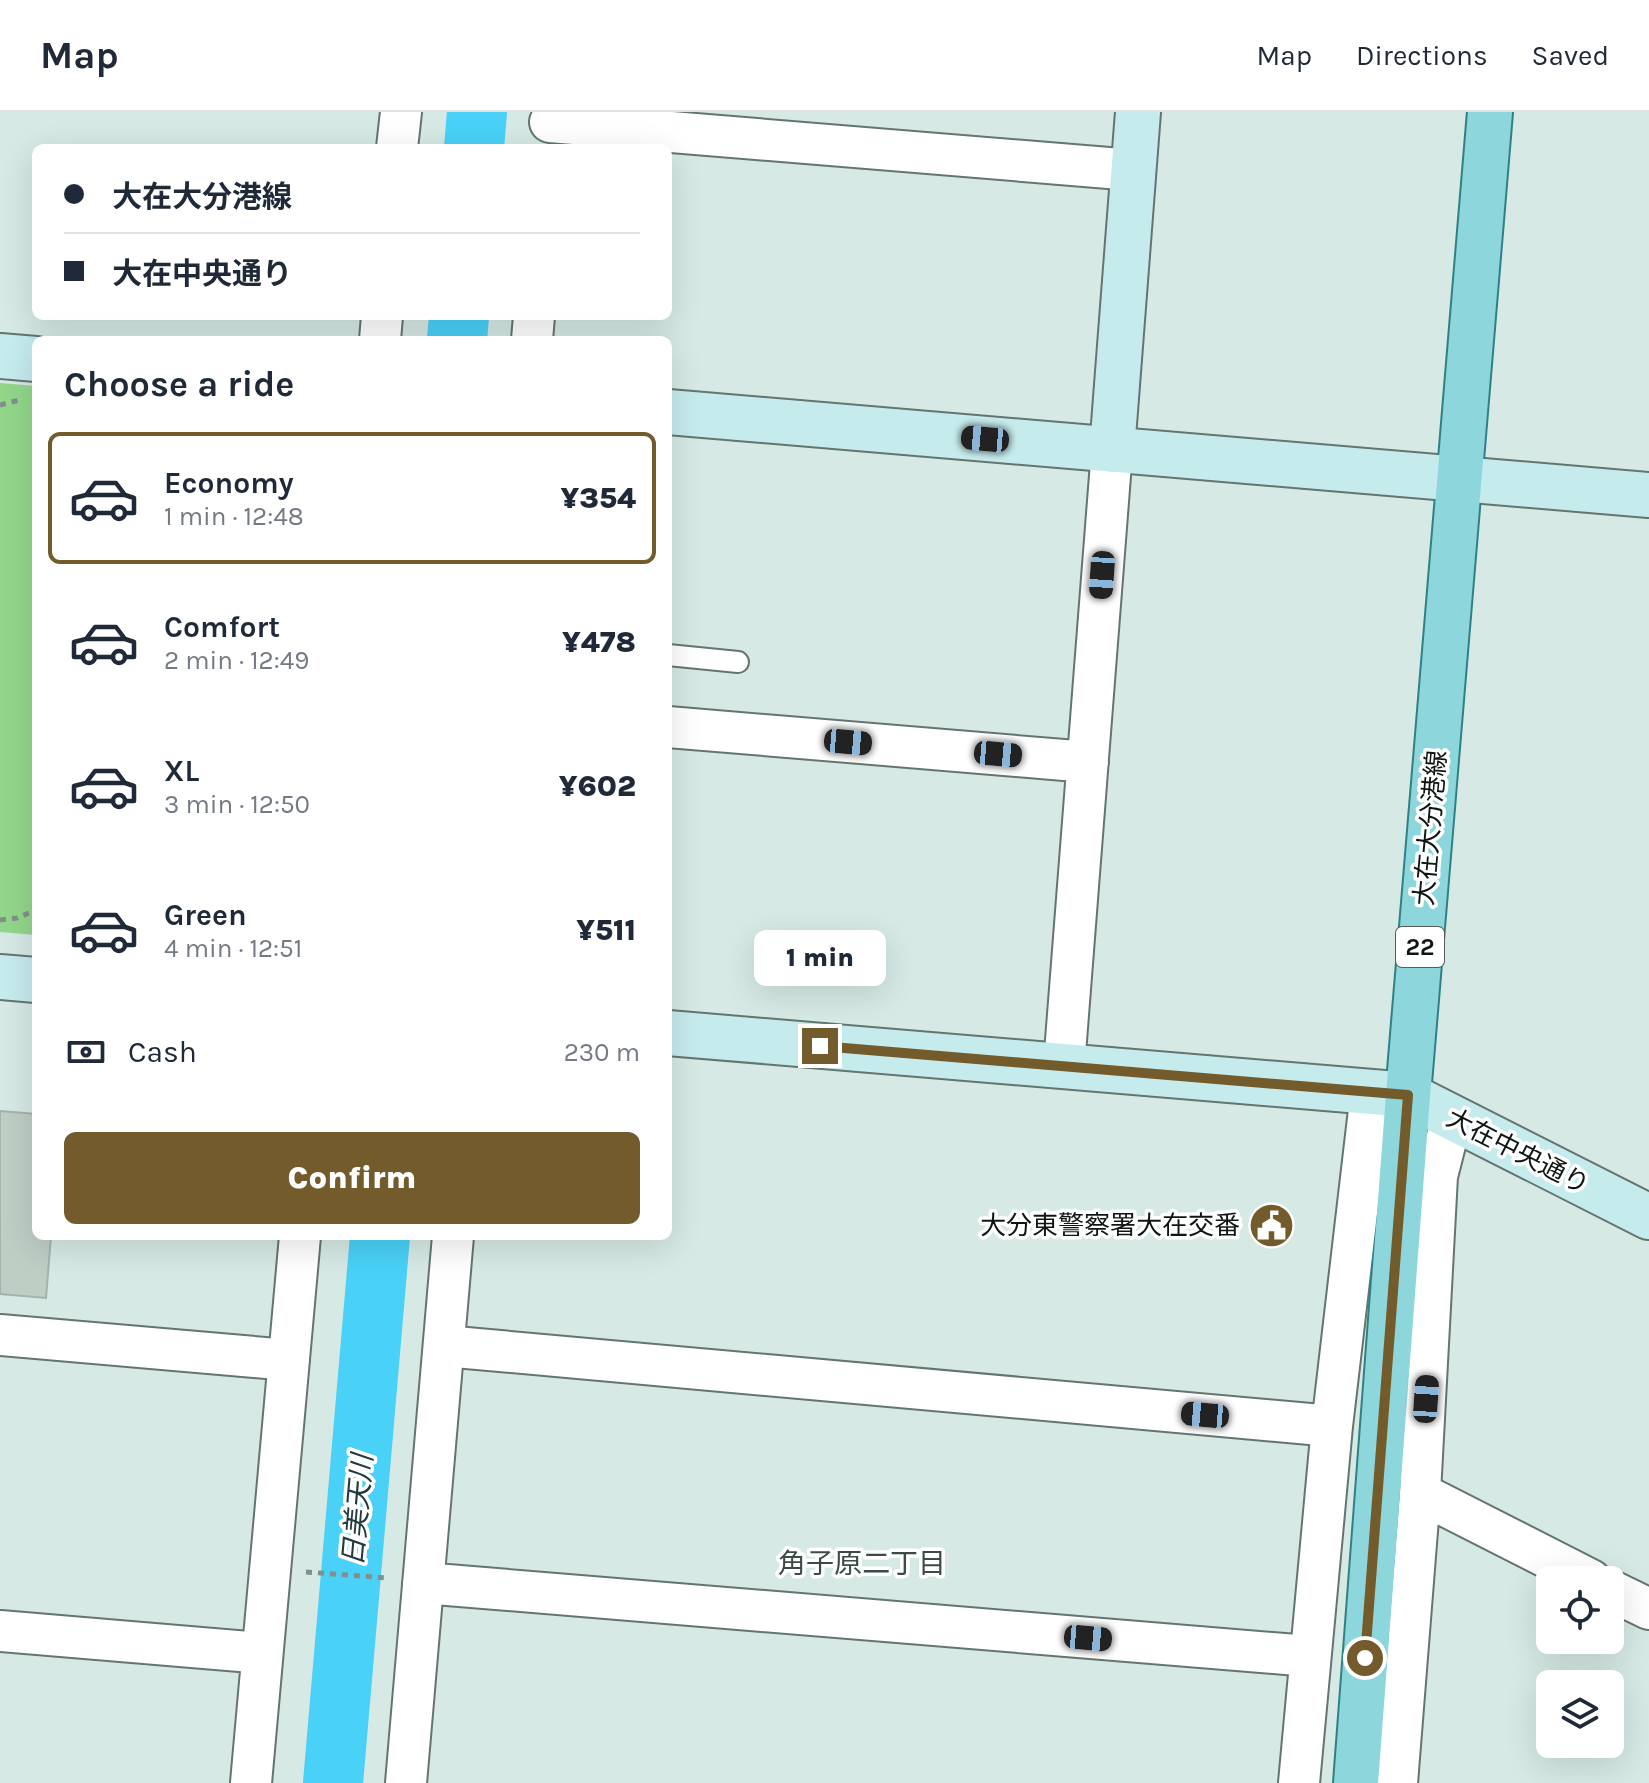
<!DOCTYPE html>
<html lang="en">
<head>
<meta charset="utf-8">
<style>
  :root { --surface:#fff; --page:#f6f6f7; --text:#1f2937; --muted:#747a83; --line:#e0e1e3; --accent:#735b2c }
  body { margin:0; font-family:Karla,"Noto Sans JP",sans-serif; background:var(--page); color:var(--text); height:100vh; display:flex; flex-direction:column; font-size:30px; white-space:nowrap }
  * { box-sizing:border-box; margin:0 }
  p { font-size:26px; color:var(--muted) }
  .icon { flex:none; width:44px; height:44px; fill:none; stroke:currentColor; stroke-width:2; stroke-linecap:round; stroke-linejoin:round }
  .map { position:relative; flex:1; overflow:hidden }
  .side { position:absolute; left:32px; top:224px; width:640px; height:904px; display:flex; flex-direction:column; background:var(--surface); border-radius:12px; box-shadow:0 8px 32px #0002 }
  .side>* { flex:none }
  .banner { position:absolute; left:32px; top:32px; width:640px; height:176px; border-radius:12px; box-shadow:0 8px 32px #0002; display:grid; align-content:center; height:176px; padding:0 32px; background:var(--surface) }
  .buttons { position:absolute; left:1536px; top:1454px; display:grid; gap:16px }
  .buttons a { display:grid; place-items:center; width:88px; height:88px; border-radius:12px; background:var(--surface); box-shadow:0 8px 32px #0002; font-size:40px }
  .end { position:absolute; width:36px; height:36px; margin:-18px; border:10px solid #735b2c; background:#fff; box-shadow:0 0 0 4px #fff }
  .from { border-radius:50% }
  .bubble { position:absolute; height:56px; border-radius:12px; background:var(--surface); box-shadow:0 8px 32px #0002; font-size:26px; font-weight:800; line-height:56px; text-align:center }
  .car { position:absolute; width:24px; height:48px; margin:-24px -12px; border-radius:10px; box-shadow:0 0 6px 2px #0007; background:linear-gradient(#222 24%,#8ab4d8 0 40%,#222 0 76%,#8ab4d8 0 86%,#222 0) }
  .banner b { display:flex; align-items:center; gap:28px; height:76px; font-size:30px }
  .banner b+b { border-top:2px solid var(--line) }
  .banner i { width:20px; height:20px; background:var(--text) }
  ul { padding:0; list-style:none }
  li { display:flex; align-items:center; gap:24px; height:132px; margin:0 16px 12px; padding:0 16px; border:4px solid transparent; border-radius:12px }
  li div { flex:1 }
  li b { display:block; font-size:30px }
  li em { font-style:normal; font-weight:800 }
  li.current { border-color:var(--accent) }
  li>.icon { width:72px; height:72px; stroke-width:1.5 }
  h2 { padding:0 32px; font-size:36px; line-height:96px }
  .pay { display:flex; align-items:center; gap:20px; height:88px; padding:0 32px; font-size:30px }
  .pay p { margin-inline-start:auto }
  .cta { display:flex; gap:16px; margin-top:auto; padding:16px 32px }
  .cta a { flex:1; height:92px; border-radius:12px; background:var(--accent); color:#fff; font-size:32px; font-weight:800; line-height:92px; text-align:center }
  header { display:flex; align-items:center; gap:48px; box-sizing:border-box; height:112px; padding:0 40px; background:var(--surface); border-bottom:2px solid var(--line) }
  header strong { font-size:38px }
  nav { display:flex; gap:44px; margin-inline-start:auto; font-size:28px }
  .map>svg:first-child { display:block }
  .green { fill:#92d68a }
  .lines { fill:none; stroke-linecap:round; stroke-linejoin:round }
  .river { stroke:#49d1f7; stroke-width:60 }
  .building { fill:#becec5; stroke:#a4b3ab; stroke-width:2 }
  .lane-casing { stroke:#647571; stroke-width:24 }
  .street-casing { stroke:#647571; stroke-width:44 }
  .secondary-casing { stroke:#647571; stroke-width:48 }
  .primary-casing { stroke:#2f8185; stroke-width:48 }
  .path { stroke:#828f8c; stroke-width:5; stroke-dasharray:6 6; stroke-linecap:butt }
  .lane { stroke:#fff; stroke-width:20 }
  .street { stroke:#fff; stroke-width:40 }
  .secondary { stroke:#c6ebed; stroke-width:44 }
  .primary { stroke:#8dd6db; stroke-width:44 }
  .route { stroke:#735b2c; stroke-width:10 }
  .labels { text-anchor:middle; stroke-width:7; stroke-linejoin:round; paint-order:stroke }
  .shield { fill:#fff; stroke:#565b5a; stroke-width:2 }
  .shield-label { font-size:24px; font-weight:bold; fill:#0e1513 }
  .street-label { font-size:26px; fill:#0e1513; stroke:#fff }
  .poi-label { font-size:26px; fill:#0e1513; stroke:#fff; text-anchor:end }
  .water-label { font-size:28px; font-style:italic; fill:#223940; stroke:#fff }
  .neighbourhood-label { font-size:28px; fill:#3c4b48; stroke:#fff }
</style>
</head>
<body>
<header>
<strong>Map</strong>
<nav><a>Map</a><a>Directions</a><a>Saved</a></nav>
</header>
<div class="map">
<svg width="1649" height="1671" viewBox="0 0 1649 1671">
  <rect width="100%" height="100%" fill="#d6e9e5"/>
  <path class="green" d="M0,271L36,274V823L0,820Z"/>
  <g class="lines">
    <path class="river" d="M474,36L477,0
      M457,228L459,204
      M333,1671L380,1124"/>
  </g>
  <path class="building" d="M0,999L36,1002V1124H51L46,1186L0,1182Z"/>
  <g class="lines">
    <defs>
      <path id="lane" d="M668,543L738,550"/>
      <path id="street" d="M550,10L1133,58
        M397,36L401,0
        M380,228L382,204
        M532,228L534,204
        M668,615L1088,650
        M1064,954L1112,338
        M0,1223L289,1248
        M444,1234L1332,1314
        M1420,1381L1591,1468
        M423,1471L1309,1544
        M1610,1478L1649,1497
        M0,1519L262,1541
        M251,1671L300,1124
        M406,1671L453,1124
        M1299,1671L1332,1314L1371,981
        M1397,1671L1420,1381L1437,1064L1452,1005"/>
      <path id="secondary" d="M0,244L36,247
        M668,300L1649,383
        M1112,338L1138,0
        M0,865L36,868
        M668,921L1408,983L1649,1105"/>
      <path id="primary" d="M1356,1671L1408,983L1490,0"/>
    </defs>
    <use href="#lane" class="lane-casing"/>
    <use href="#street" class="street-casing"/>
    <use href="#secondary" class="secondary-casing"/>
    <use href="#primary" class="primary-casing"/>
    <path class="path" d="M0,293L23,287
      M0,808L17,806L36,798
      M306,1460L388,1466"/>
    <use href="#lane" class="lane"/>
    <use href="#street" class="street"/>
    <use href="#secondary" class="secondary"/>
    <use href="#primary" class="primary"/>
  </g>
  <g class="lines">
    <path class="route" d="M820,934L1408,983L1365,1546"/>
  </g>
  <defs>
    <symbol id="civic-disc" viewBox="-11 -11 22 22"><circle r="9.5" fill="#735b2c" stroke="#fff"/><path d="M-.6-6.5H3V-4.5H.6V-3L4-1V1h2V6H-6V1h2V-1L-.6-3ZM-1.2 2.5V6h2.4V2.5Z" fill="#fff"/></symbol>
  </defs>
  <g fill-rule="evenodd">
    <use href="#civic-disc" x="1246" y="1088" width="51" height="51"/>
  </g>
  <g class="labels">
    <rect class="shield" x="1396" y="815" width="48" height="40" rx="6"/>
    <g class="shield-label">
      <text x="1420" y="843">22</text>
    </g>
    <g class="street-label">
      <text transform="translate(1430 716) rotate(-85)" y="9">大在大分港線</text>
      <text transform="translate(1518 1039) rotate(27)" y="9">大在中央通り</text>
    </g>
    <g class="poi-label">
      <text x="1240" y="1122">大分東警察署大在交番</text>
    </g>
    <g class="water-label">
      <text transform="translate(357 1398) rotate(-85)" y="10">日美天川</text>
    </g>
    <g class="neighbourhood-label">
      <text x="862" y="1461">角子原二丁目</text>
    </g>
  </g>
</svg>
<div class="buttons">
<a><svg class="icon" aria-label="locate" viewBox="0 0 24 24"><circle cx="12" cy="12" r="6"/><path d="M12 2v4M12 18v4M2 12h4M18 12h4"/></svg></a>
<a><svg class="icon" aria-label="layers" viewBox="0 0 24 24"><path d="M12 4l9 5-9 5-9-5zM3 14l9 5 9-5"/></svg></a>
</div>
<i class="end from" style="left:1365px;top:1546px"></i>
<i class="end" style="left:820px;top:934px"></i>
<div class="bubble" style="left:754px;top:818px;width:132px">1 min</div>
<i class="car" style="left:985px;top:327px;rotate:275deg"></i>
<i class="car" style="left:1102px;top:463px;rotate:184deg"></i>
<i class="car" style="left:848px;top:630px;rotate:95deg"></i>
<i class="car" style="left:998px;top:642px;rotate:95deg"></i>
<i class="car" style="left:1426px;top:1287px;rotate:4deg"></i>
<i class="car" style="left:1205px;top:1303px;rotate:275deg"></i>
<i class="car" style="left:1088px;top:1526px;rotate:95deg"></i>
<div class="banner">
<b><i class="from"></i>大在大分港線</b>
<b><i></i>大在中央通り</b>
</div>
<section class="side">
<h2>Choose a ride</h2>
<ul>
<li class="current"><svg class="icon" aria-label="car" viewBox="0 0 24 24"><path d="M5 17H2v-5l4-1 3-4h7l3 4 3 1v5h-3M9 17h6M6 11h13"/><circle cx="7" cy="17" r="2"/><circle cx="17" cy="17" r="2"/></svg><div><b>Economy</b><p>1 min · 12:48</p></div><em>¥354</em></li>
<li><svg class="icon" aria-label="car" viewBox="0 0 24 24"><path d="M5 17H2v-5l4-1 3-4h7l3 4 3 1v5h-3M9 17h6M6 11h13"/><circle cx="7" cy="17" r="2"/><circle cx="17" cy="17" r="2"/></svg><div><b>Comfort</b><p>2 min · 12:49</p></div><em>¥478</em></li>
<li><svg class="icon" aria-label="car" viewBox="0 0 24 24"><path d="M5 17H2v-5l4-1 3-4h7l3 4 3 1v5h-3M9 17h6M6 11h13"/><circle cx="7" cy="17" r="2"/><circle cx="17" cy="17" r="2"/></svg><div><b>XL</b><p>3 min · 12:50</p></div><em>¥602</em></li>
<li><svg class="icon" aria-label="car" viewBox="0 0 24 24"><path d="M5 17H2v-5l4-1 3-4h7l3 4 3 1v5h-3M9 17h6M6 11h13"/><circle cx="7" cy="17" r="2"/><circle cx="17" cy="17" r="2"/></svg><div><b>Green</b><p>4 min · 12:51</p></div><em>¥511</em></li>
</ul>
<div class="pay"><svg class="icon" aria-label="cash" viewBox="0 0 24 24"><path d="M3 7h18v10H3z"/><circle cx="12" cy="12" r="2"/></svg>Cash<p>230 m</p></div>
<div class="cta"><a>Confirm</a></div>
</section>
</div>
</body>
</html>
